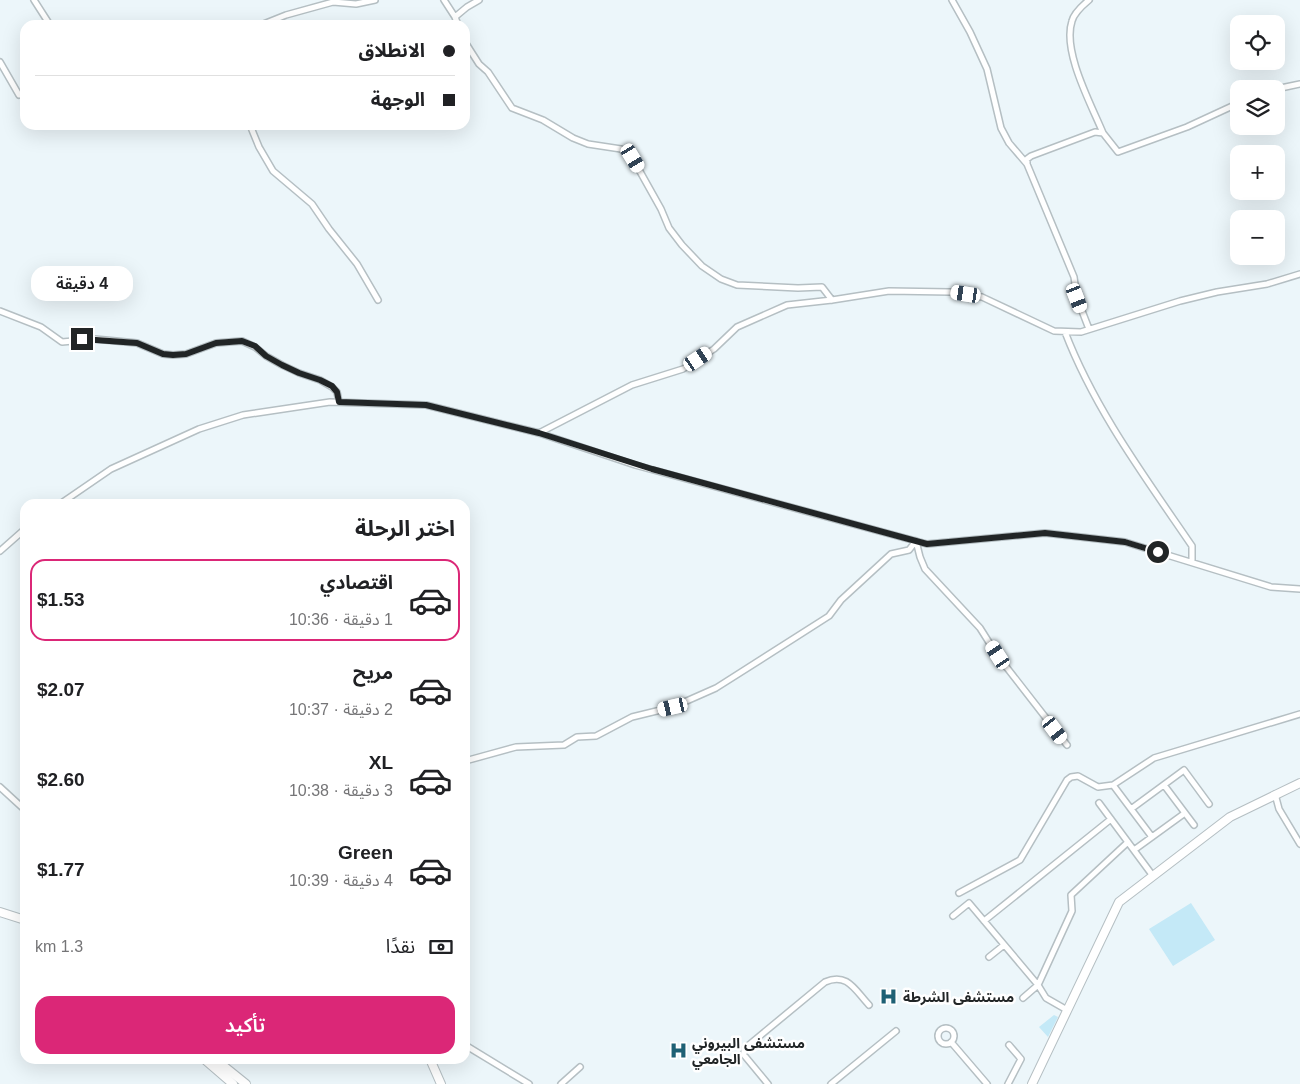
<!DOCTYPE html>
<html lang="ar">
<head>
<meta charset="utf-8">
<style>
  :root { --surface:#fff; --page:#f6f6f6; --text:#202124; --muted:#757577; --line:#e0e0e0; --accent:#db2777 }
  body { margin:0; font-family:Helvetica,"Noto Sans Arabic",sans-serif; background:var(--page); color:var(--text); direction:rtl; height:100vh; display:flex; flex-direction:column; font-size:19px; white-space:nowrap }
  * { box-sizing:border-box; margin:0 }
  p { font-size:16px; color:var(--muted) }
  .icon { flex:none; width:28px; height:28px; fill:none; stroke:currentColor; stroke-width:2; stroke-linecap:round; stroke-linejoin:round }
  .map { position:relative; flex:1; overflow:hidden; direction:ltr }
  .panel { position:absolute; left:20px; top:499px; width:450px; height:565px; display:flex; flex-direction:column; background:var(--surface); border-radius:15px; box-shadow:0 5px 20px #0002; direction:rtl }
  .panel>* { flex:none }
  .guide { position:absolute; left:20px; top:20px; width:450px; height:110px; border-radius:15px; box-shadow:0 5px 20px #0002; direction:rtl; display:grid; align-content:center; height:110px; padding:0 15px; background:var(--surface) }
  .controls { position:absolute; left:1230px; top:15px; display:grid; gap:10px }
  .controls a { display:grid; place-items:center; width:55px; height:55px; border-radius:10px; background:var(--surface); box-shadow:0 5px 20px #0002; font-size:25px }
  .end { position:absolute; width:22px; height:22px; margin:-11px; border:6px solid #212526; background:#fff; box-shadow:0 0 0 2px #fff }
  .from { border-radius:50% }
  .bubble { position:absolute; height:35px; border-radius:15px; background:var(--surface); box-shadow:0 5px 20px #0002; font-size:16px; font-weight:600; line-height:35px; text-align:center; direction:rtl }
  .car { position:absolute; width:15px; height:30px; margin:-15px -8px; border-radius:6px; box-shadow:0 0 4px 1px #0007; background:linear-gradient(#fff 24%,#345 0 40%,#fff 0 76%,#345 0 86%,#fff 0) }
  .guide b { display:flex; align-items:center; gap:18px; height:48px; font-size:19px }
  .guide b+b { border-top:1px solid var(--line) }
  .guide i { width:12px; height:12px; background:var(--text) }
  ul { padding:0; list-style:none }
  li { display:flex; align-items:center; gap:15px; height:82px; margin:0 10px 8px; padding:0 5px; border:2px solid transparent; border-radius:15px }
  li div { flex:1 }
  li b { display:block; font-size:19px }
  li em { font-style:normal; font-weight:600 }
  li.on { border-color:var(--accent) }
  li>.icon { width:45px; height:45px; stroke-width:1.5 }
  h2 { padding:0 15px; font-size:22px; line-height:60px }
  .pay { display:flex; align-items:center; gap:12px; height:55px; padding:0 15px; font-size:19px }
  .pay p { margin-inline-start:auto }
  .primary-button { display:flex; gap:10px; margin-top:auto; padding:10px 15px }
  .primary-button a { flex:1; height:58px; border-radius:15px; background:var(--accent); color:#fff; font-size:20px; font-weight:600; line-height:58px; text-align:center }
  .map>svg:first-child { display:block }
  .green { fill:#c4e9f7 }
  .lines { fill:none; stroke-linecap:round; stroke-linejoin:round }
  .street-casing { stroke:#b5bfc3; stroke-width:8 }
  .secondary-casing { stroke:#b5bfc3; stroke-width:10 }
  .street { stroke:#fff; stroke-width:5 }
  .secondary { stroke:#fff; stroke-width:8 }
  .route { stroke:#212526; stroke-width:6 }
  .labels { text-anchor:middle; stroke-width:5; stroke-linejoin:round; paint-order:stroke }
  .poi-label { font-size:14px; font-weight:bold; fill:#212526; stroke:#fff; text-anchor:start }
</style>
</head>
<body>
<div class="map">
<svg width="1300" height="1084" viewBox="0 0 1300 1084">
  <rect width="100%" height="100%" fill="#ecf6fa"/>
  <path class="green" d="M1191,903L1215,940L1173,966L1149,929Z
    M1054,1015L1058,1017L1048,1037L1039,1027Z"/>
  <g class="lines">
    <defs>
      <path id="street" d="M34,0L50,25
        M444,0L455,17L458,25
        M952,0L970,32L987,69L1001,128L1009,143L1027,164
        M1089,0C1083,5 1074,13 1072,21C1062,51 1091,104 1103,133
        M455,17L467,7L479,0
        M261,25L286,15L333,2L356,4L375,0
        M465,42L479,64L488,72L512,108L543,120L573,138L588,144L621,149L633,159L661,209L669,228L682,245L702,266L721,279L737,285L798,288L822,287L832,300
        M0,62L19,95
        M1276,89L1300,84
        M250,125L259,147L273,171L312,204L329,229L357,264L378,300
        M0,311L41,327L62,342L95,339L137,343L163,354L173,355L186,354L216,343L242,341L255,347L266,356L282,365L299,373L320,380L332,387L337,392L339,402
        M1089,329L1077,298L1074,277L1027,164V159L1031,156L1095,132L1103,133L1118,152L1187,127L1239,103
        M1065,332C1095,410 1145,477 1192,546V562
        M539,433L632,385L683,369L714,349L737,327L787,305L832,300L889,291L950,292L982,297L1054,331L1081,332L1180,301L1217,292L1267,284L1300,274
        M60,504L111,469L199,429L243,415L330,402L426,405L539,433L635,465L927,544L1045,533L1125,542L1271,587L1300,589
        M0,551L25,529
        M465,761L516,747L564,745L577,737L596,736L632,717L673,707L716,688L829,616L841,600L891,554L909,550L916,541L920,557L925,569L980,628L997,655L1067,745
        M1113,785L1152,837
        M1164,785L1194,825
        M0,787L25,810
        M1275,794L1279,809L1300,844
        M1099,803L1153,876
        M1131,809L1184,770L1209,804
        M1134,850L1185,813
        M959,893L1020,860L1067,780L1071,777L1078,776L1098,787L1113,785L1154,758L1300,714
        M953,916L969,903L1038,985L1046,998L1067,1010
        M984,921L1111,819
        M989,957L1004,945
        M1023,998L1038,985L1072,911L1071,895L1128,842
        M938 1036a8 8 0 1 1 16 0a8 8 0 1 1-16 0Z
        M951,1042L987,1084
        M465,1045L529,1084
        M561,1084L580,1067
        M768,1084L744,1055V1049L825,982C847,972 855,990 869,1005
        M831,1084L896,1031
        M1008,1084L1021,1059L1009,1045"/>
      <path id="secondary" d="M0,912L25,920
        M204,1059L233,1084
        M215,1059L246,1084
        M430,1059L441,1084
        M1032,1084L1119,902L1230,817L1300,783"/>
    </defs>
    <use href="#street" class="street-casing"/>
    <use href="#secondary" class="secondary-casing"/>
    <use href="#street" class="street"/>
    <use href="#secondary" class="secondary"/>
  </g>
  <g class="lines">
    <path class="route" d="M82,339L137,343L163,354L173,355L186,354L216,343L242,341L255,346L266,356L282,365L299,373L320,380L332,386L337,392L339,402L426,405L539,433L652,469L927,544L1045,533L1125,542L1158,552"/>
  </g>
  <defs>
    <symbol id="hospital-bare" viewBox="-9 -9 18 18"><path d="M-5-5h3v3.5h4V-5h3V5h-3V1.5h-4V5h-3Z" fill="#1e6074" stroke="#fff" stroke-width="2.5" paint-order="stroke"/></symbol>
  </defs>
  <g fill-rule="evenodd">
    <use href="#hospital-bare" x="876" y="984" width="25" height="25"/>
    <use href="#hospital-bare" x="666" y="1038" width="25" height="25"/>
  </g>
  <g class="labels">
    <g class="poi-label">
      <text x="903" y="1002">مستشفى الشرطة</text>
      <text x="692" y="1048">مستشفى البيروني<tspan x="692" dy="16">الجامعي</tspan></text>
    </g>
  </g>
</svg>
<div class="controls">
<a><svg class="icon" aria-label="locate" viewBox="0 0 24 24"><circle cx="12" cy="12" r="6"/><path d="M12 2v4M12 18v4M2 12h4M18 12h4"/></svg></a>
<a><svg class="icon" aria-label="layers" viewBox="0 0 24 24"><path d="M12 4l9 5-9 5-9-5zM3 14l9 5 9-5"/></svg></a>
<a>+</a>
<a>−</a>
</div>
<i class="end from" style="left:1158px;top:552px"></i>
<i class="end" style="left:82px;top:339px"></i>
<div class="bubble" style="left:31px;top:266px;width:102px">4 دقيقة</div>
<i class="car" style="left:633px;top:158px;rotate:149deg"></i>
<i class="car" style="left:966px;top:294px;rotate:279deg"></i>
<i class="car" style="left:1077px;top:298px;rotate:159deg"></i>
<i class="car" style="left:698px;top:359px;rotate:56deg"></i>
<i class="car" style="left:998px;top:655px;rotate:327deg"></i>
<i class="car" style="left:673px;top:707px;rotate:257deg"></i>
<i class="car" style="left:1055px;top:730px;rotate:143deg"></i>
<div class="guide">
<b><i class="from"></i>الانطلاق</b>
<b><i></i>الوجهة</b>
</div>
<section class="panel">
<h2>اختر الرحلة</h2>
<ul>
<li class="on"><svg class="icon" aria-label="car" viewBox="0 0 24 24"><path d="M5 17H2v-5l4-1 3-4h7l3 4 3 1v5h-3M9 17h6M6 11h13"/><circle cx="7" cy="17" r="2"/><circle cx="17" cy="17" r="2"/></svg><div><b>اقتصادي</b><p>1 دقيقة · 10:36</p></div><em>$1.53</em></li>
<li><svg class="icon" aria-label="car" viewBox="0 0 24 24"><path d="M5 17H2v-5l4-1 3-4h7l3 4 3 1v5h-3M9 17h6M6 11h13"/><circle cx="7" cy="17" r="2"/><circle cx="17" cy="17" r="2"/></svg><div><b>مريح</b><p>2 دقيقة · 10:37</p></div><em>$2.07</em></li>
<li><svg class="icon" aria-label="car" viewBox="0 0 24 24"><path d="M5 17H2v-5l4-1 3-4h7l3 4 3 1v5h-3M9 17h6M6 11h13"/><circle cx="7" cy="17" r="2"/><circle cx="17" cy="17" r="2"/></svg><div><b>XL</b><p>3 دقيقة · 10:38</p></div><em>$2.60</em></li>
<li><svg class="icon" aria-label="car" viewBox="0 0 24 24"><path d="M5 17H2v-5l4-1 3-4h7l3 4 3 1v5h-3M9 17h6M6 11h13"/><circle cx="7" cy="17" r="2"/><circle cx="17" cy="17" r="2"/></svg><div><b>Green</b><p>4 دقيقة · 10:39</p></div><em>$1.77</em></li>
</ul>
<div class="pay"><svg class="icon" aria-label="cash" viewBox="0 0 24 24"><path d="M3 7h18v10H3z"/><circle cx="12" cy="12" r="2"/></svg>نقدًا<p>1.3 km</p></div>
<div class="primary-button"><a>تأكيد</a></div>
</section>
</div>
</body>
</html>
